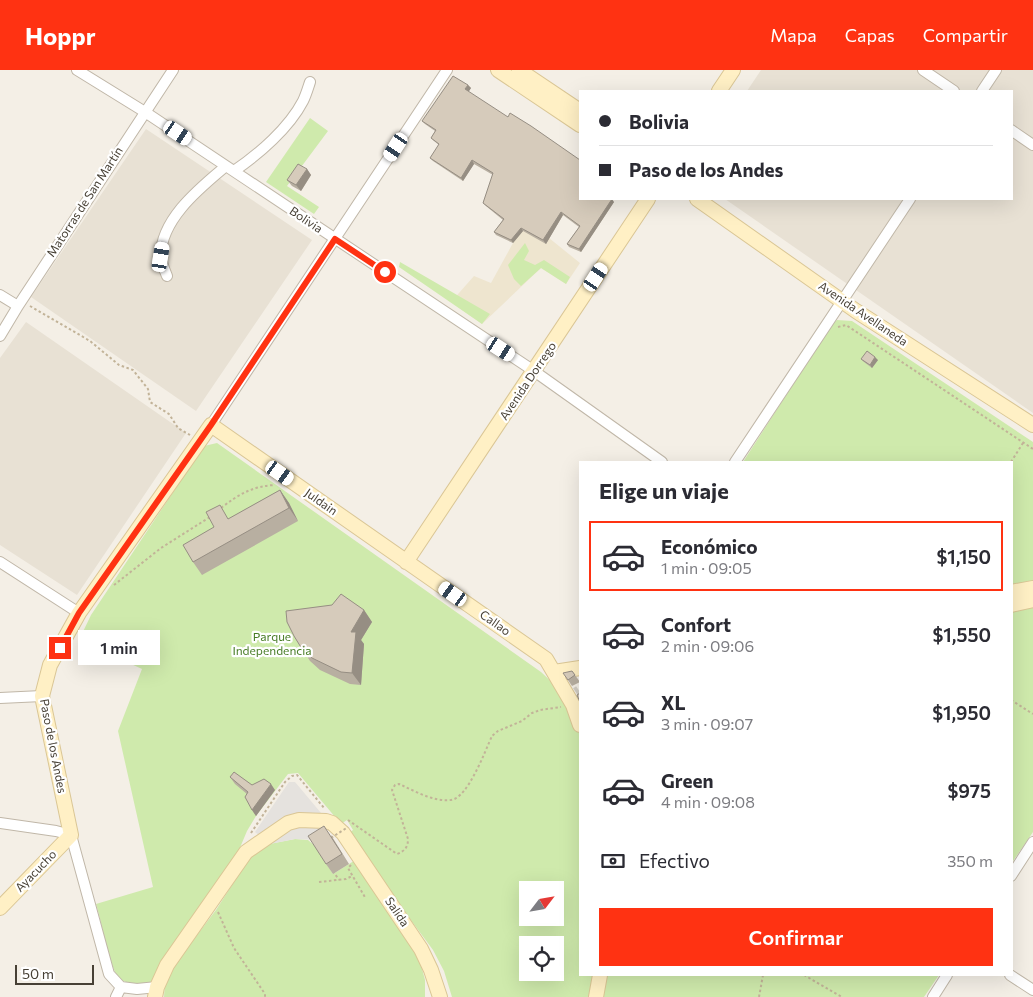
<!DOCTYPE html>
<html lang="es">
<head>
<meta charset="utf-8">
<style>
  :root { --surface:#fff; --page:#f7f7f7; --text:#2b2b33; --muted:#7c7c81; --line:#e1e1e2; --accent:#ff3212 }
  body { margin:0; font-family:Commissioner,sans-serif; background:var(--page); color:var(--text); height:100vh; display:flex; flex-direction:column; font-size:19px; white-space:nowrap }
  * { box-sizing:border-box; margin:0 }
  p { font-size:16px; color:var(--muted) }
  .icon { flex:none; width:28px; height:28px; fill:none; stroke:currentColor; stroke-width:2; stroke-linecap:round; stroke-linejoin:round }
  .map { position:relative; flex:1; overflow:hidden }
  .drawer { position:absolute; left:579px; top:391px; width:434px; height:515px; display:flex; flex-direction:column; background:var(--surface); border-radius:0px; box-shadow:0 5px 20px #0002 }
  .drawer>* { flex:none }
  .guide { position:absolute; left:579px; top:20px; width:434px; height:110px; border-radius:0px; box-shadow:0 5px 20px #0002; display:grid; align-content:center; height:110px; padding:0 20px; background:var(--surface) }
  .needle { width:32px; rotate:59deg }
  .fabs { position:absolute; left:519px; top:811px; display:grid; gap:10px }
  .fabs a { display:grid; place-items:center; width:45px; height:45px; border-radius:0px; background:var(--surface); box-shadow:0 5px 20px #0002; font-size:25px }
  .scale { position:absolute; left:15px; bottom:12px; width:79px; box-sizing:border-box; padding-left:5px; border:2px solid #474035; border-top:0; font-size:14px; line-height:18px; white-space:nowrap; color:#474035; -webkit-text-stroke:4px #fff; paint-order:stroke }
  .end { position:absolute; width:22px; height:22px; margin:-11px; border:6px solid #ff3212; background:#fff; box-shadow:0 0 0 2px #fff }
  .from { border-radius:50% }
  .bubble { position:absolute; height:35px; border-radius:0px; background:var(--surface); box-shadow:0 5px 20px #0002; font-size:16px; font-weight:600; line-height:35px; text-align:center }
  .car { position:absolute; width:15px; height:30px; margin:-15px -8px; border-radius:6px; box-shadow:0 0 4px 1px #0007; background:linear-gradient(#fff 24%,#345 0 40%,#fff 0 76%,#345 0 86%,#fff 0) }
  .guide b { display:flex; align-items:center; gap:18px; height:48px; font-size:19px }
  .guide b+b { border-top:1px solid var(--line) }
  .guide i { width:12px; height:12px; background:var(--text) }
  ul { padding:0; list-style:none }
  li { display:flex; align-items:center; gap:15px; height:70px; margin:0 10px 8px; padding:0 10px; border:2px solid transparent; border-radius:0px }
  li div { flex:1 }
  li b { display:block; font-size:19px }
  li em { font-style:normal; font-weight:600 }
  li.selected { border-color:var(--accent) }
  li>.icon { width:45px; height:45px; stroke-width:1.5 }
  h2 { padding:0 20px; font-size:22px; line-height:60px }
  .pay { display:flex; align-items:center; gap:12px; height:55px; padding:0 20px; font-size:19px }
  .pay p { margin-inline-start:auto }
  .cta { display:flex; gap:10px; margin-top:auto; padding:10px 20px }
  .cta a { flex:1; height:58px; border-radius:0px; background:var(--accent); color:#fff; font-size:20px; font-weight:600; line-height:58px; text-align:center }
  header { display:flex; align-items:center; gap:30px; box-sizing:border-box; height:70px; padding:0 25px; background:var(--accent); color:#fff }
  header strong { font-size:24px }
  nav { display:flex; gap:28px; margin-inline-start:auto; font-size:18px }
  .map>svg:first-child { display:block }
  .residential { fill:#e8e1d4 }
  .education { fill:#eee5cf }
  .green { fill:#cfeaac; fill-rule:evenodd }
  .parking { fill:#e5e2de }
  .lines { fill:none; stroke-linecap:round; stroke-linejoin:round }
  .secondary-tunnel { stroke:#d1ccc3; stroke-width:14; stroke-dasharray:14 7; stroke-linecap:butt }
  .street-casing { stroke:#c0b7a8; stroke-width:12 }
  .secondary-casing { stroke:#dac695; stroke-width:16 }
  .path { stroke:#c2b398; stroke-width:2; stroke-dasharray:2.5 2.5; stroke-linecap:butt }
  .street { stroke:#fff; stroke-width:10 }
  .secondary { stroke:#fff0c5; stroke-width:14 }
  .path-bridge { stroke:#c2b398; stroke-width:2; stroke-dasharray:2.5 2.5; stroke-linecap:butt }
  .wall { fill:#b8afa1 }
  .shaded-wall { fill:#968e83 }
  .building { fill:#d6cbbb; stroke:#968e83 }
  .route { stroke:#ff3212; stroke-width:6 }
  .labels { text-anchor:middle; stroke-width:4.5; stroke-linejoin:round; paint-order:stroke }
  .street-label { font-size:12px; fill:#474035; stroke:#fff }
  .park-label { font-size:12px; fill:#477c25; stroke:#fff }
</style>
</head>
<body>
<header>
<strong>Hoppr</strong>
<nav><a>Mapa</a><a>Capas</a><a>Compartir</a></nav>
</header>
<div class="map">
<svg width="1033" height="927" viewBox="0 0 1033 927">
  <rect width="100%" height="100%" fill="#f4efe6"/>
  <path class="residential" d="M761,0H1033V343L725,129H1011V21H747Z
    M146,59L312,170L196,341L31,227Z
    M26,252L186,363L77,525L0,475V288Z"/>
  <path class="education" d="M486,136L564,144L549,168L580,193L566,214L541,198L482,254L451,232L474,206L491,213L513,173L506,152Z"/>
  <path class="green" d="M310,48L328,61L287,116L319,137L314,144L266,112Z
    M525,173L529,181L524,190L535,195L544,190L570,207L566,214L541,198L521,216L514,209L508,195Z
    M400,192L490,244L482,254L399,197Z
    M837,250L852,251L1033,372V513L1011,517V392H743L832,254Z
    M217,373L541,602L556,616L571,641L580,666V905H594L591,927H452L444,901L433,880L347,764L353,760L347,750L341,754L298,703L288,704L256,746L247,761L239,780L172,877L154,909C149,914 143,915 136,914C130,913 122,912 118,907C110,897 101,850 96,834L153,817L118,661L142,599L79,570L91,545L204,376ZM528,820H555V848H528ZM528,875H555V902H528Z
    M1033,537V762L1011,794V541Z
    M295,769L308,770L315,776L333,804L357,789L408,870L421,895L425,910V927H164L165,913L172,898L216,840L250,787L264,775Z
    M606,905H939L924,927H603Z"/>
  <path class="parking" d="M289,712H295L321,743L317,770L295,769L270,774L255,762Z"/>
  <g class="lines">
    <path class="secondary-tunnel" d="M577,624L580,622"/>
    <defs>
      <path id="street" d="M77,0L145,42L534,301L662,392
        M923,0L954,21
        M982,21L996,0
        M1011,60L1033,75
        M234,101C259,84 289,58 303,31C306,25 308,18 310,12
        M167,206C165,201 162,194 161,188C159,150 201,117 226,96
        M0,225L18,236
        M0,266L18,236L173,0
        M211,355L447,0
        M735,392L910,129
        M0,492L79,543
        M0,628L42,626
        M0,753L56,761L71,765L109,904L121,917L137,919L157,917
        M1011,806L1033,772
        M1010,905L1033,920
        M116,927L121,917
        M933,927L947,905"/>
      <path id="secondary" d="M498,0L580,55
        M519,0L580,41
        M719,21L733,0
        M697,129L856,241L1033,355
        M406,492L648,129
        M1011,522L1033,518
        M1011,535L1033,530
        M554,602L580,598
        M0,838L71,765L42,626L50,595L79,543L211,355L546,589L573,635L580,655
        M155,927L157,917L167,895L246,782L288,753L299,750L326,751L332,753L343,763L421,879L431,900L440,927
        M596,927L600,905"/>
    </defs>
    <use href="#street" class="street-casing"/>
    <use href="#secondary" class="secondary-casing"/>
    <path class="path" d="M30,236L90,271L119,295L133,300L148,319L150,332L169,344L178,358L190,365
      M838,257L846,255L1033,379
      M1011,392L1023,373
      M221,438C239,424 253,416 275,415
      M114,515L161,478L210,447
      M1011,630L1033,644
      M348,750L397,784C405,781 408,777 408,769L392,720L395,715L399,714C415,721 433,732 451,730C468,728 485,681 492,666L498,661L522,651L532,643L540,640L561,637
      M251,763L285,712L292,706L297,705L324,738
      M351,795L348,798L366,829
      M333,801L339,810
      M319,812L346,809L352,806
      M218,842L234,878L265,924V927
      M804,905L842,927
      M759,927L763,905"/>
    <use href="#street" class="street"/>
    <use href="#secondary" class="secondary"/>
    <path class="path-bridge" d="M331,768L348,757"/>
  </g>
  <path class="wall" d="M468,15L471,18L468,21L580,129L614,132L581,182L569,177L567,174L579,157L563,145L546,174L523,161L513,173L496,165L494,162L503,150L486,136L483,133L493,105L474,94L463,111L433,91L430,88L439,75L434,71L431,68L435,61L425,54L422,51Z
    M307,99L311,105L301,121L292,116L287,110Z
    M861,289L878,290L872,298L864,292Z
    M280,420L289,433L298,451L202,505L193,492L214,457Z
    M364,540L372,552L361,570L364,574L361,615L350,614L320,600L310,591L294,566Z
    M572,601L580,612L572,616L568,610Z
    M230,707L252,715L275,720L256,746L252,740L247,724L235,714Z
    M331,765L349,794L333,804L326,794Z"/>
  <path class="shaded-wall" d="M468,15L471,18L468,23L465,19Z
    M472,90L474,94L463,111L461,108Z
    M307,99L311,105L301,121L296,115Z
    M612,129L614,132L581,182L579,179Z
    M561,142L563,145L546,174L543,170Z
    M521,158L523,161L513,173L511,170Z
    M875,287L878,290L872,298L870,295Z
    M280,420L289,433L298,451L289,438Z
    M364,540L372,552L361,570L364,574L361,615L352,603L351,562Z
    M271,714L275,720L256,746L252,740Z"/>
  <path class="building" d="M453,6L468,15L465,19L508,47L510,43L531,56L580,90V129H612L579,179L567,174L580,156L561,142L543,170L521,158L511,170L494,162L504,149L483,133L493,103L472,90L461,108L430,88L439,74L431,68L436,60L422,51Z
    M298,94L307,99L296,115L287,110Z
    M867,281L875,287L870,295L861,289Z
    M280,420L289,438L193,492L183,475L214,457L206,442L220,435L228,449Z
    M341,524L364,540L351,562H356L352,603L341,602L312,588L302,579L294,566L287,552L286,541L332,535Z
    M572,601L575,605L568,610L563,603Z
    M580,623V632L577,625Z
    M234,702L252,715L264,709L271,714L252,740L245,727L248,722L230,707Z
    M324,756L342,784L326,794L308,766Z"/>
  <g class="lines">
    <path class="route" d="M60,578L79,543L211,355L335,169L385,202"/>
  </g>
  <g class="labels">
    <g class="street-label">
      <text transform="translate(85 132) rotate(-57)" y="4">Matorras de San Martín</text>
      <text transform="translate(306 150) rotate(34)" y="4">Bolivia</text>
      <text transform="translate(863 244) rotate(34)" y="4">Avenida Avellaneda</text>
      <text transform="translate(528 311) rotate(-56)" y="4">Avenida Dorrego</text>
      <text transform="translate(321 432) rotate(35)" y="4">Juldain</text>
      <text transform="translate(495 553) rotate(35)" y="4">Callao</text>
      <text transform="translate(53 676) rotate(79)" y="4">Paso de los Andes</text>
      <text transform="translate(36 801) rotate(-46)" y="4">Ayacucho</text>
      <text transform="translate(397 842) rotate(56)" y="4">Salida</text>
    </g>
    <g class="park-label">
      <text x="272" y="571">Parque<tspan x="272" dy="14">Independencia</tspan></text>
    </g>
  </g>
</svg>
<div class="fabs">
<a><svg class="needle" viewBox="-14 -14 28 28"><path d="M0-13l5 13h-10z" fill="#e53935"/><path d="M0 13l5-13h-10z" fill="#7c7c81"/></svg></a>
<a><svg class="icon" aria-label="locate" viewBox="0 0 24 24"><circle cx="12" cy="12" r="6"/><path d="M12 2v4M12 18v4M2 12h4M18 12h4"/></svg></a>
</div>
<div class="scale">50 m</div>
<i class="end from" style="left:385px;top:202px"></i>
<i class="end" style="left:60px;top:578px"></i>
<div class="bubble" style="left:78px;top:560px;width:82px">1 min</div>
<i class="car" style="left:178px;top:63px;rotate:124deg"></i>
<i class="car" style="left:396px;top:77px;rotate:213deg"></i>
<i class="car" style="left:161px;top:187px;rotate:9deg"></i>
<i class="car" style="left:596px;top:207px;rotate:33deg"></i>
<i class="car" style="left:501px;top:279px;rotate:123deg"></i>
<i class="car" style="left:280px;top:403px;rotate:125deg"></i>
<i class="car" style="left:453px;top:524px;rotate:305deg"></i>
<div class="guide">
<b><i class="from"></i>Bolivia</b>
<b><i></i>Paso de los Andes</b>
</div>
<section class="drawer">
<h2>Elige un viaje</h2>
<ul>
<li class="selected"><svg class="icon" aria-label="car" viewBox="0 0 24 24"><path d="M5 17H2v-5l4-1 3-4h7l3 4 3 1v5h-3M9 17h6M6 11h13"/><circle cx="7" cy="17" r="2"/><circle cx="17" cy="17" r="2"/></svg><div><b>Económico</b><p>1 min · 09:05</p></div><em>$1,150</em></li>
<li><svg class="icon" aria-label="car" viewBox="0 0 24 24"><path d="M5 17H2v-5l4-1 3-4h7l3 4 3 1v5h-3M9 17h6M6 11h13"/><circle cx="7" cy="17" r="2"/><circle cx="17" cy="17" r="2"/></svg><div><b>Confort</b><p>2 min · 09:06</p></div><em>$1,550</em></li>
<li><svg class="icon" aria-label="car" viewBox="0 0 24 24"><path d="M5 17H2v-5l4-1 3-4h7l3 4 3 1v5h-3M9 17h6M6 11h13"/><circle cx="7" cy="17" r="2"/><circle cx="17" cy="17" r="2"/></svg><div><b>XL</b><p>3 min · 09:07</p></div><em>$1,950</em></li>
<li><svg class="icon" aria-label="car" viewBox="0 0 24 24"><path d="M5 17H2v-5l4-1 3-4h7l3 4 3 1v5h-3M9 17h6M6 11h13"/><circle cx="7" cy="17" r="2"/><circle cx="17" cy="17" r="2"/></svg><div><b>Green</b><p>4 min · 09:08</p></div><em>$975</em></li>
</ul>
<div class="pay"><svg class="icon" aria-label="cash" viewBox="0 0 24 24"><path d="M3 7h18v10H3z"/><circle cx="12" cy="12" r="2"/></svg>Efectivo<p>350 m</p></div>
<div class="cta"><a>Confirmar</a></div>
</section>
</div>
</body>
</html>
